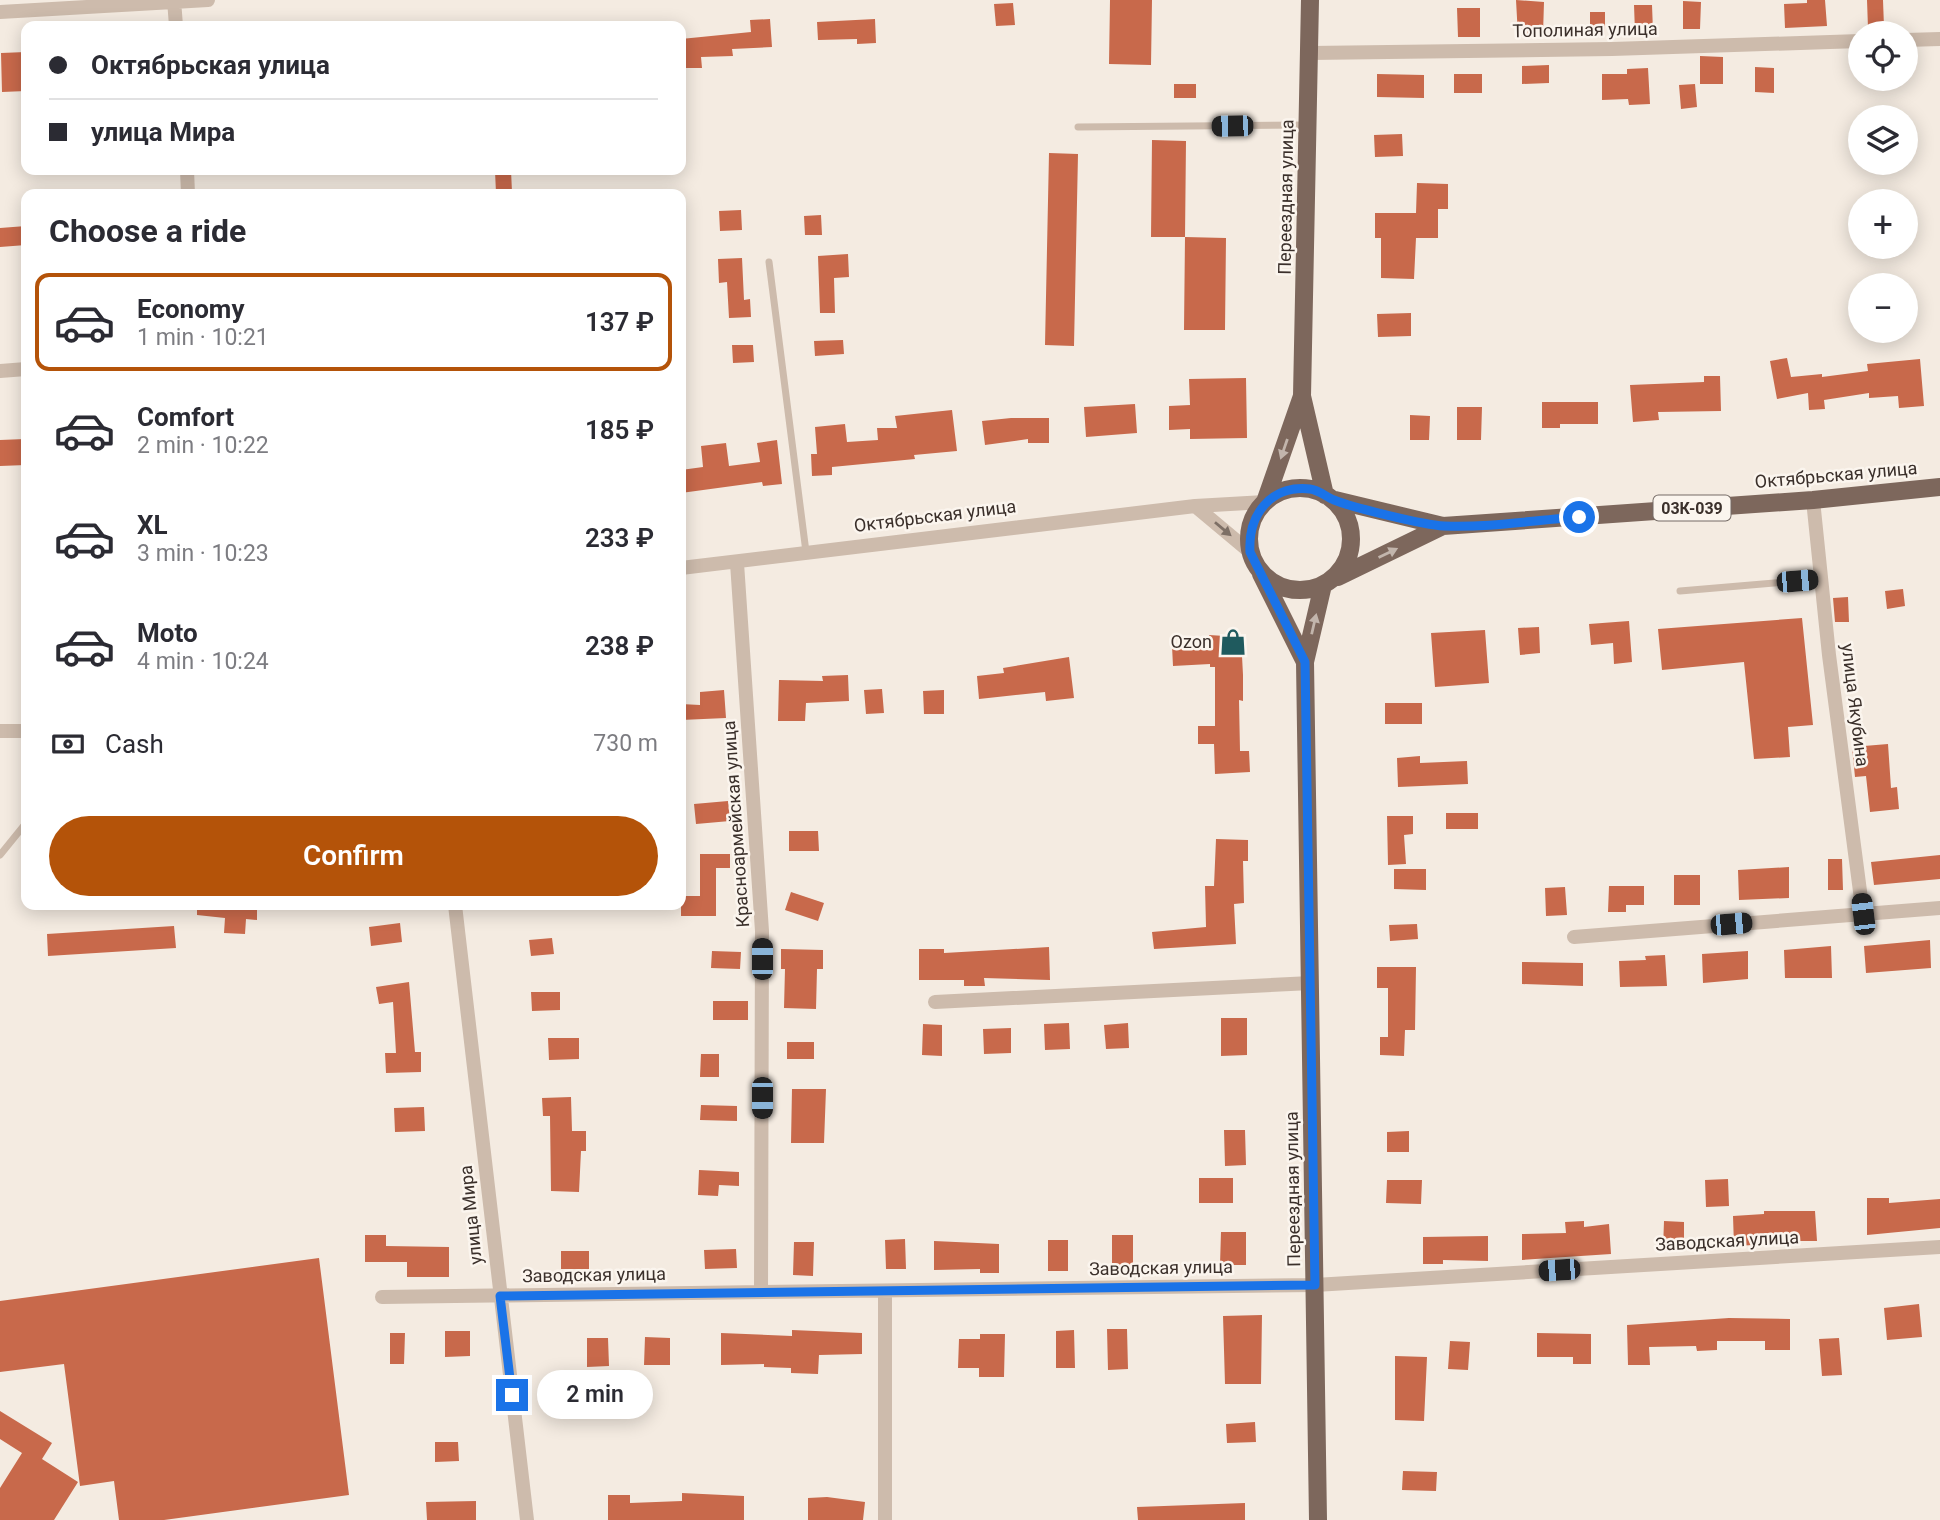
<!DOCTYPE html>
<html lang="en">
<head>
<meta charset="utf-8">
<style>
  :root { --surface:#fff; --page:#f2f2f3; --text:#2b2b33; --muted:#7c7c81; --line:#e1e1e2; --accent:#b45309 }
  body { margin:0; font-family:Roboto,sans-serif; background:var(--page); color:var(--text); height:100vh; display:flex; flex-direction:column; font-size:26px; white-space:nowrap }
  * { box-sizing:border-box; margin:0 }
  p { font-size:23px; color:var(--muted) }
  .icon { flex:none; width:38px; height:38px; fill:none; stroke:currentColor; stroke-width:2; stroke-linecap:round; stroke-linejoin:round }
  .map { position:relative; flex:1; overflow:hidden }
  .sheet { position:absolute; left:21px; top:189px; width:665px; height:721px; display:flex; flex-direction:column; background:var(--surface); border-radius:14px; box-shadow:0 4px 18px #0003 }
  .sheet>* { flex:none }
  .hud { position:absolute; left:21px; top:21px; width:665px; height:154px; border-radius:14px; box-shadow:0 4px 18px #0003; display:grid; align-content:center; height:154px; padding:0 28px; background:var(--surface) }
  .fabs { position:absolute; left:1848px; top:21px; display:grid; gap:14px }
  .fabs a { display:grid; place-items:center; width:70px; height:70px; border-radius:50%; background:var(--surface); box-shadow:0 4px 18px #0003; font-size:35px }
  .end { position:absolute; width:32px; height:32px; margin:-16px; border:9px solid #1a73e8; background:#fff; box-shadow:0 0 0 4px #fff }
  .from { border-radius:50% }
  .bubble { position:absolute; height:49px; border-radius:24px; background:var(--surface); box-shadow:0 4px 18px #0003; font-size:23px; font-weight:600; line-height:49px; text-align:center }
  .car { position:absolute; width:21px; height:42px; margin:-21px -10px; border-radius:9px; box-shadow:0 0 5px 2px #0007; background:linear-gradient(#222 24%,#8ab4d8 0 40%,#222 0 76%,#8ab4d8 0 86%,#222 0) }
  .hud b { display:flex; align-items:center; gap:24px; height:66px; font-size:26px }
  .hud b+b { border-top:2px solid var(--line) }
  .hud i { width:18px; height:18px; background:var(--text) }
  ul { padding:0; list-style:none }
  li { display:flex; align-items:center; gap:21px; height:98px; margin:0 14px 10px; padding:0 14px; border:4px solid transparent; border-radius:14px }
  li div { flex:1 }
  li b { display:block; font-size:26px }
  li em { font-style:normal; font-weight:600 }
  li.on { border-color:var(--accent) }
  li>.icon { width:63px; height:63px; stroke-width:1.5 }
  h2 { padding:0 28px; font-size:32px; line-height:84px }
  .pay { display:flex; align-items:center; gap:18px; height:77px; padding:0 28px; font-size:26px }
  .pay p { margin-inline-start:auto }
  .primary-button { display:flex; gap:14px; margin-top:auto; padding:14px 28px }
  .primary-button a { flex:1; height:80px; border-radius:42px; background:var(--accent); color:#fff; font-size:28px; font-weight:600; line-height:80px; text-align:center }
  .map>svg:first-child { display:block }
  .building { fill:#c8694b }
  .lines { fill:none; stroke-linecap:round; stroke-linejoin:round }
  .service { stroke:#cdbbac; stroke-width:7 }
  .minor { stroke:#cdbbac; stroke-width:14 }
  .primary { stroke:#7d675c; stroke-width:18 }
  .oneway { fill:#c2b5ac }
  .oneway2 { fill:#7d6f65 }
  .route { stroke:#1a73e8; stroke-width:9 }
  .labels { text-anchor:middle; stroke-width:5; stroke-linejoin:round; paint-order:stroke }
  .shield { fill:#fbf5ee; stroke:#756b66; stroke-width:2 }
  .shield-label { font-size:16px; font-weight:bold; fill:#3b302b }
  .street-label { font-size:18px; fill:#3b302b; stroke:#fbf5ee }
  .poi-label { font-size:18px; fill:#3b302b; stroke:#fbf5ee; text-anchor:end }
</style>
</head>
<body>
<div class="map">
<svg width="1940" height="1520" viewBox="0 0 1940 1520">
  <rect width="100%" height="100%" fill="#f4ebe1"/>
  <path class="building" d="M1110,0H1152L1151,65L1109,64Z
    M1516,0L1544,2L1543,34L1518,36Z
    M1807,0H1825L1827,26L1785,28L1784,4L1807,3Z
    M1867,0H1883L1884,27L1868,28Z
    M1683,1L1701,2L1700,29H1683Z
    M1013,3L1015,25L996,26L994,4Z
    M1634,5H1652L1653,31L1635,32Z
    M1457,8H1480V37H1458Z
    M1590,12H1605V35H1590Z
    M770,19L772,47L732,49L733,56L701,57L702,68H681V39L751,32L750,20Z
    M875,19L876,43L857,44V39L818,40L817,22Z
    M26,52V91L2,92L1,53Z
    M1700,56L1723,57V84H1700Z
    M1549,65V83L1522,84V66Z
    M1755,67L1774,68V93L1755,92Z
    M1648,68L1650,104L1629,105L1628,99L1602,100V74H1627V69Z
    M1377,74L1424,75V98L1377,97Z
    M1454,74H1482V93H1454Z
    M1174,84H1196V98H1174Z
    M1695,84L1697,107L1681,109L1679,85Z
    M1402,134L1403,156L1375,157L1374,135Z
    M1152,140L1186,141L1185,237H1151Z
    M1049,153L1078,154L1074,346L1045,345Z
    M511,170L512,192L496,193L495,171Z
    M1417,183L1448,184V209H1438V238H1416L1414,279L1381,278V238H1375V213H1416Z
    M741,210L742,230L720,231L719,211Z
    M821,215L822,235H805L804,216Z
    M26,226V245L0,247V228Z
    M1185,237L1226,238L1225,330H1184Z
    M848,254L849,277L834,278L835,313H820L818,256Z
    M742,258L744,300L750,299L751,317L729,318L727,282L719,283L718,259Z
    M1411,313V336L1378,337L1377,314Z
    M843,340L844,354L815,356L814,341Z
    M732,345H753L754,362L733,363Z
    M1787,358L1791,377L1822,374V377L1868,371L1867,364L1920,359L1924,406L1899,408L1898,396L1869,398V393L1824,400L1825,409L1809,410L1808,393L1777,399L1770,361Z
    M1704,376H1720L1721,411L1658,412L1659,420L1633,422L1630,385L1704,382Z
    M1246,378L1247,438L1190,439V429L1169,430V406L1190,405L1189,379Z
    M1542,402H1598V424H1560V428H1542Z
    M1135,404L1137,433L1086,437L1084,407Z
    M1457,407H1482L1481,440H1457Z
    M952,410L957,451L914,455L915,459L832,467V475L812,476L811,454H817L815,427L845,424L847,442L878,440L877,428H897L895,416Z
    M1410,415L1430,416L1429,440H1410Z
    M1011,418H1049V443H1028V439L985,445L982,421Z
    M25,439L26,465L0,466V440Z
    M777,440L782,484L763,486L762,482L681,493V470L703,467L701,446L726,443L729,466L760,462L757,443Z
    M1903,589L1905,606L1887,609L1885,591Z
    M1848,597L1849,622H1835L1833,598Z
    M1802,618L1813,725L1788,727L1790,757L1754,759L1744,662L1662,670L1658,629Z
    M1629,621L1632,662L1614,664L1613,643L1591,645L1589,624Z
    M1539,627L1540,653L1520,655L1518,628Z
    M1485,630L1489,683L1435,687L1431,633Z
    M1209,635L1241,637L1243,675V701L1239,700L1240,751H1249L1250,772L1215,774L1214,744H1198V726H1215V667H1210V664L1173,666L1172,646L1209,644Z
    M1069,657L1074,698L1046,701L1045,692L979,699L977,676L1004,673L1003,668Z
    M848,675L849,701L806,703L805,721H778L779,680L823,681L822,676Z
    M882,689L884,713L866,714L864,690Z
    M724,690L726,718L681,720V704L700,705V692Z
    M944,690V714H924L923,691Z
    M1385,703H1422V724H1385Z
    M1888,744L1891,788L1897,787L1899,809L1870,812L1866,776L1855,777L1852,747Z
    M1420,756V763L1467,761L1468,784L1398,787L1397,758Z
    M728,801L730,821L696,824L694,804Z
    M1446,813H1478V829H1446Z
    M1387,816H1413V834L1404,835L1406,864L1388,865Z
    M789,831H818L819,851H789Z
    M1216,839L1248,840V861H1243L1244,903L1234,904L1236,944L1154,949L1152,932L1206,927L1205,886H1214Z
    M700,854H730V868H716V916H681V896H700Z
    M1940,855V879L1874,885L1871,862Z
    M1828,859H1842L1843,890H1828Z
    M1789,867V898L1739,900L1738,870Z
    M1394,869H1426V890L1394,889Z
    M1674,875H1700V905H1674Z
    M1609,886H1644V905H1626V912H1608Z
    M1565,887L1567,915L1546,916L1545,888Z
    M791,892L824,903L818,921L785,910Z
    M197,905H257V920L246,919L245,934L224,933L225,918L197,915Z
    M400,923L402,942L371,946L369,927Z
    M1417,924L1418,939L1390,941L1389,925Z
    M174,926L176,948L48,956L47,934Z
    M552,938L554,954L531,956L529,940Z
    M1930,940L1931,968L1866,973L1864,946Z
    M1831,946L1832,978H1785L1784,950Z
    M1049,947L1050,980L984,978L985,986H964V980H919V949H944V953Z
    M781,949L823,950V969H817L816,1009L784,1008L785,969H781Z
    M712,951L741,952L740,969L711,968Z
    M1748,951V979L1703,983L1702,954Z
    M1665,955L1667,986L1620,987L1619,961L1646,960L1645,956Z
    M1522,962L1583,963V986L1522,984Z
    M1377,967H1416L1415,1030H1405L1404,1056L1380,1055V1037H1388V988H1377Z
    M409,982L415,1052H421V1072L386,1073L385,1053H396L393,1002L379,1004L376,987Z
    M531,992H560V1010L532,1011Z
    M713,1001H748V1020H713Z
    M1221,1018H1247V1055L1221,1056Z
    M1069,1023L1070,1049L1045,1050L1044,1024Z
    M1128,1023L1129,1048L1106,1049L1104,1025Z
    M923,1024L942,1025V1056L922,1055Z
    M1011,1028V1053L984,1054L983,1029Z
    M548,1038H579V1059L549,1060Z
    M787,1042H814V1059H787Z
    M701,1054H719V1077H700Z
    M792,1089H826L824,1143H791Z
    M571,1097L572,1131H586V1151H581L579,1192L551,1191L550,1116H543L542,1098Z
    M701,1105L737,1106V1121L700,1120Z
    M424,1107L425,1131L395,1132L394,1108Z
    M1224,1130H1245L1246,1165L1225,1166Z
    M1409,1131V1152H1387V1132Z
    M699,1170L739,1172V1186L719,1185L718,1196L698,1195Z
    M1199,1178H1233V1203H1199Z
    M1728,1179L1729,1206L1706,1207L1705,1180Z
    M1387,1180H1422L1421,1204L1386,1203Z
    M1867,1198H1889V1203L1940,1199V1228L1867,1235Z
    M1764,1211H1815L1817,1241H1754V1245L1734,1246L1733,1216L1764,1214Z
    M1584,1221V1227L1609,1224L1611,1254L1522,1260V1234L1566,1233L1565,1222Z
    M1664,1221L1684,1222V1250L1663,1249Z
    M1221,1232H1246V1265H1220Z
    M365,1235H386V1246L449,1247V1277H407V1262H365Z
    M1112,1235H1133V1267H1112Z
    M1488,1236V1261L1443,1260V1264H1423V1237Z
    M905,1239L906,1269H886L885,1240Z
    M1048,1240H1068V1271H1048Z
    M934,1241L999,1244V1273H980V1269L934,1270Z
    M794,1242H814L813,1276L793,1275Z
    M736,1249L737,1268L705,1269L704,1250Z
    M561,1251H589V1269H561Z
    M319,1258L349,1495L164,1520H119L114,1481L80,1486L64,1364L0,1372V1301Z
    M1919,1304L1922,1337L1887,1340L1884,1308Z
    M1262,1315L1261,1384H1225L1223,1316Z
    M1729,1318L1790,1319V1350H1765V1341H1717V1350L1697,1351L1696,1346L1649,1347L1650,1365H1628L1627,1325Z
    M1107,1329H1127L1128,1369L1108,1370Z
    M792,1330L862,1333V1354L819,1355L818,1374L791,1373V1368L764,1367V1364L721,1365V1333L792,1336Z
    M1074,1330L1075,1368H1056V1331Z
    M445,1331H470V1356L445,1357Z
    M390,1333H405L404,1364H390Z
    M1537,1333L1591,1334V1364H1573V1357H1537Z
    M980,1334H1005L1004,1377H979V1368H958L959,1339H980Z
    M645,1337L670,1338V1365H644Z
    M587,1338H608L609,1366L587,1367Z
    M1839,1338L1842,1375L1822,1376L1819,1339Z
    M1450,1341L1470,1342L1468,1370L1448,1369Z
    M1395,1356L1427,1357L1424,1421L1395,1420Z
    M0,1411L52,1443L42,1459L78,1482L54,1520H0V1488L22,1453L0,1439Z
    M1255,1422L1256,1442L1227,1443L1226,1424Z
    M435,1442H458L459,1461L435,1462Z
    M1403,1471L1437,1472L1436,1491L1402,1490Z
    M682,1493L744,1496V1520H608V1495H630V1503L682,1501Z
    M827,1497L865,1502L863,1520H808V1498Z
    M476,1501V1520H427L426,1502Z
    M1245,1503V1520H1138L1137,1507Z"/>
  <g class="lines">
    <path class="service" d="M1078,127L1308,125
      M769,262L806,552
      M1680,591L1821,579
      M0,855L26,823"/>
    <path class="minor" d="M174,0L176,26
      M0,12L208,0
      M1906,40L1940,39
      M1310,53L1612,49L1860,41
      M187,170L188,194
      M0,371L26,369
      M1813,500L1829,655L1863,914
      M1195,506L1250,552
      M737,563L762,931L761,1292
      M681,568L1195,506L1265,502
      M0,731H26
      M455,905L527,1520
      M1574,937L1940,908
      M935,1002L1311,983
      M885,1292V1520
      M382,1297L1315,1285L1940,1247"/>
    <path class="primary" d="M1310,0L1302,396L1325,495
      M1249 539a51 51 0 1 1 102 0a51 51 0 1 1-102 0Z
      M1335,500L1443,526L1813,500L1940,487
      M1265,502L1302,396
      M1261,574L1305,662
      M1338,577L1443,526
      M1318,1520L1305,662L1323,585"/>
  </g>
  <defs><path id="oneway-solid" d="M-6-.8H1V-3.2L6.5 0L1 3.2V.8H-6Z" transform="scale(1.75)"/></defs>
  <g class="oneway">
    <use href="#oneway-solid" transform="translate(1284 449) rotate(109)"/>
    <use href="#oneway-solid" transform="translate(1388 553) rotate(-26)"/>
    <use href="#oneway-solid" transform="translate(1314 624) rotate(-77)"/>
  </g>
  <use class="oneway2" href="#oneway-solid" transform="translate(1223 529) rotate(40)"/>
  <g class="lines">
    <path class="route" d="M512,1395L500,1296L1315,1285L1305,662L1250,552C1248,515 1270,485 1310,489C1319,490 1326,497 1334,500C1354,508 1424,525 1444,526C1488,528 1535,520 1579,517"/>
  </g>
  <defs>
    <symbol id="shop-bare" viewBox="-9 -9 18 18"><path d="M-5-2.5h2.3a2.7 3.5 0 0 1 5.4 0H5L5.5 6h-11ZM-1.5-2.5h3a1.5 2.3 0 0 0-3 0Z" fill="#1f5a5e" stroke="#fbf5ee" stroke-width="2.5" paint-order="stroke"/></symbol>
  </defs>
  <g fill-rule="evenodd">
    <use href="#shop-bare" x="1214" y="623" width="38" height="38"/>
  </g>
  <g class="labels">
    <rect class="shield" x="1653.5" y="495.5" width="77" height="25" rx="5"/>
    <g class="shield-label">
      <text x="1692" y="514">03К-039</text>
    </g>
    <g class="street-label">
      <text transform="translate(1585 30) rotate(-1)" y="6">Тополиная улица</text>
      <text transform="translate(1286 197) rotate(-89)" y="6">Переездная улица</text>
      <text transform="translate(1836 475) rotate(-5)" y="6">Октябрьская улица</text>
      <text transform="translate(935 516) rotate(-7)" y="6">Октябрьская улица</text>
      <text transform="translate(1855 705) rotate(83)" y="6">улица Якубина</text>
      <text transform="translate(736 824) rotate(-94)" y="6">Красноармейская улица</text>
      <text transform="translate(1293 1189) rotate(-91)" y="6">Переездная улица</text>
      <text transform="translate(471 1215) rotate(-96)" y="6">улица Мира</text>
      <text transform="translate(1727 1241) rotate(-3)" y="6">Заводская улица</text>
      <text transform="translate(1161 1268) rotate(-1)" y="6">Заводская улица</text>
      <text transform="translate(594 1275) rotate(-1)" y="6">Заводская улица</text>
    </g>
    <g class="poi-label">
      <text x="1212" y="648">Ozon</text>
    </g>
  </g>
</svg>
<div class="fabs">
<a><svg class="icon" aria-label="locate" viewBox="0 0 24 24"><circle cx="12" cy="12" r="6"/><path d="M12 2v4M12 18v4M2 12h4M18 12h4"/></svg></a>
<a><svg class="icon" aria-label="layers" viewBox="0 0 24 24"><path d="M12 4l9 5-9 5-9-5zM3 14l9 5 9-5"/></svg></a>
<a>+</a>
<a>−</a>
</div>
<i class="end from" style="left:1579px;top:517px"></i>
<i class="end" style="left:512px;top:1395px"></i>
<div class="bubble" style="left:537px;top:1370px;width:116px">2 min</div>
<i class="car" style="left:1232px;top:126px;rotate:269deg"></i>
<i class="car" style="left:1797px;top:581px;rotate:85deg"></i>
<i class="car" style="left:1863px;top:914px;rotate:353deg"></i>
<i class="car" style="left:1731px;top:924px;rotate:85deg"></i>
<i class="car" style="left:762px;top:959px;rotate:0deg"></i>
<i class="car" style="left:762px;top:1098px;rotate:180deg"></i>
<i class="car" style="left:1559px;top:1270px;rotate:266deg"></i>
<div class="hud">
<b><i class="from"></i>Октябрьская улица</b>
<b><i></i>улица Мира</b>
</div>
<section class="sheet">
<h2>Choose a ride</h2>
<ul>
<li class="on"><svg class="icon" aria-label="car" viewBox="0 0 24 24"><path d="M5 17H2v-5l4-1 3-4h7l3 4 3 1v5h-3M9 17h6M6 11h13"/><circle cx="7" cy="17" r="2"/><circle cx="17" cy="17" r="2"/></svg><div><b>Economy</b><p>1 min · 10:21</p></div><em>137 ₽</em></li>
<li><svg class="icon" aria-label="car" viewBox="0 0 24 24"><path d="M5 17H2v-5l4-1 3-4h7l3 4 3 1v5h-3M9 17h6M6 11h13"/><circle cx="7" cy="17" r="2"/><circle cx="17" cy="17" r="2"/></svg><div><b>Comfort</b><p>2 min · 10:22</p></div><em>185 ₽</em></li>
<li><svg class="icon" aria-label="car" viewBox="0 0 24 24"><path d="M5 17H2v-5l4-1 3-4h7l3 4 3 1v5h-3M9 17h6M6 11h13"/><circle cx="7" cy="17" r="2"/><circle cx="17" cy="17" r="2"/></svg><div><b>XL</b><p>3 min · 10:23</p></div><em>233 ₽</em></li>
<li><svg class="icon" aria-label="car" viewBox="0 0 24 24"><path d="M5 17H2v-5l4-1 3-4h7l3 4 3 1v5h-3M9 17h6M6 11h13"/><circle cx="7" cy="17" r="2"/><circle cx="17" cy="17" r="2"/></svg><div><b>Moto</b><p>4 min · 10:24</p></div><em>238 ₽</em></li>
</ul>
<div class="pay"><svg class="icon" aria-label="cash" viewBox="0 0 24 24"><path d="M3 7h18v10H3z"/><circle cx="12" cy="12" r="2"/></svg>Cash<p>730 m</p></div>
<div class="primary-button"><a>Confirm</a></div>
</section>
</div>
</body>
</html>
